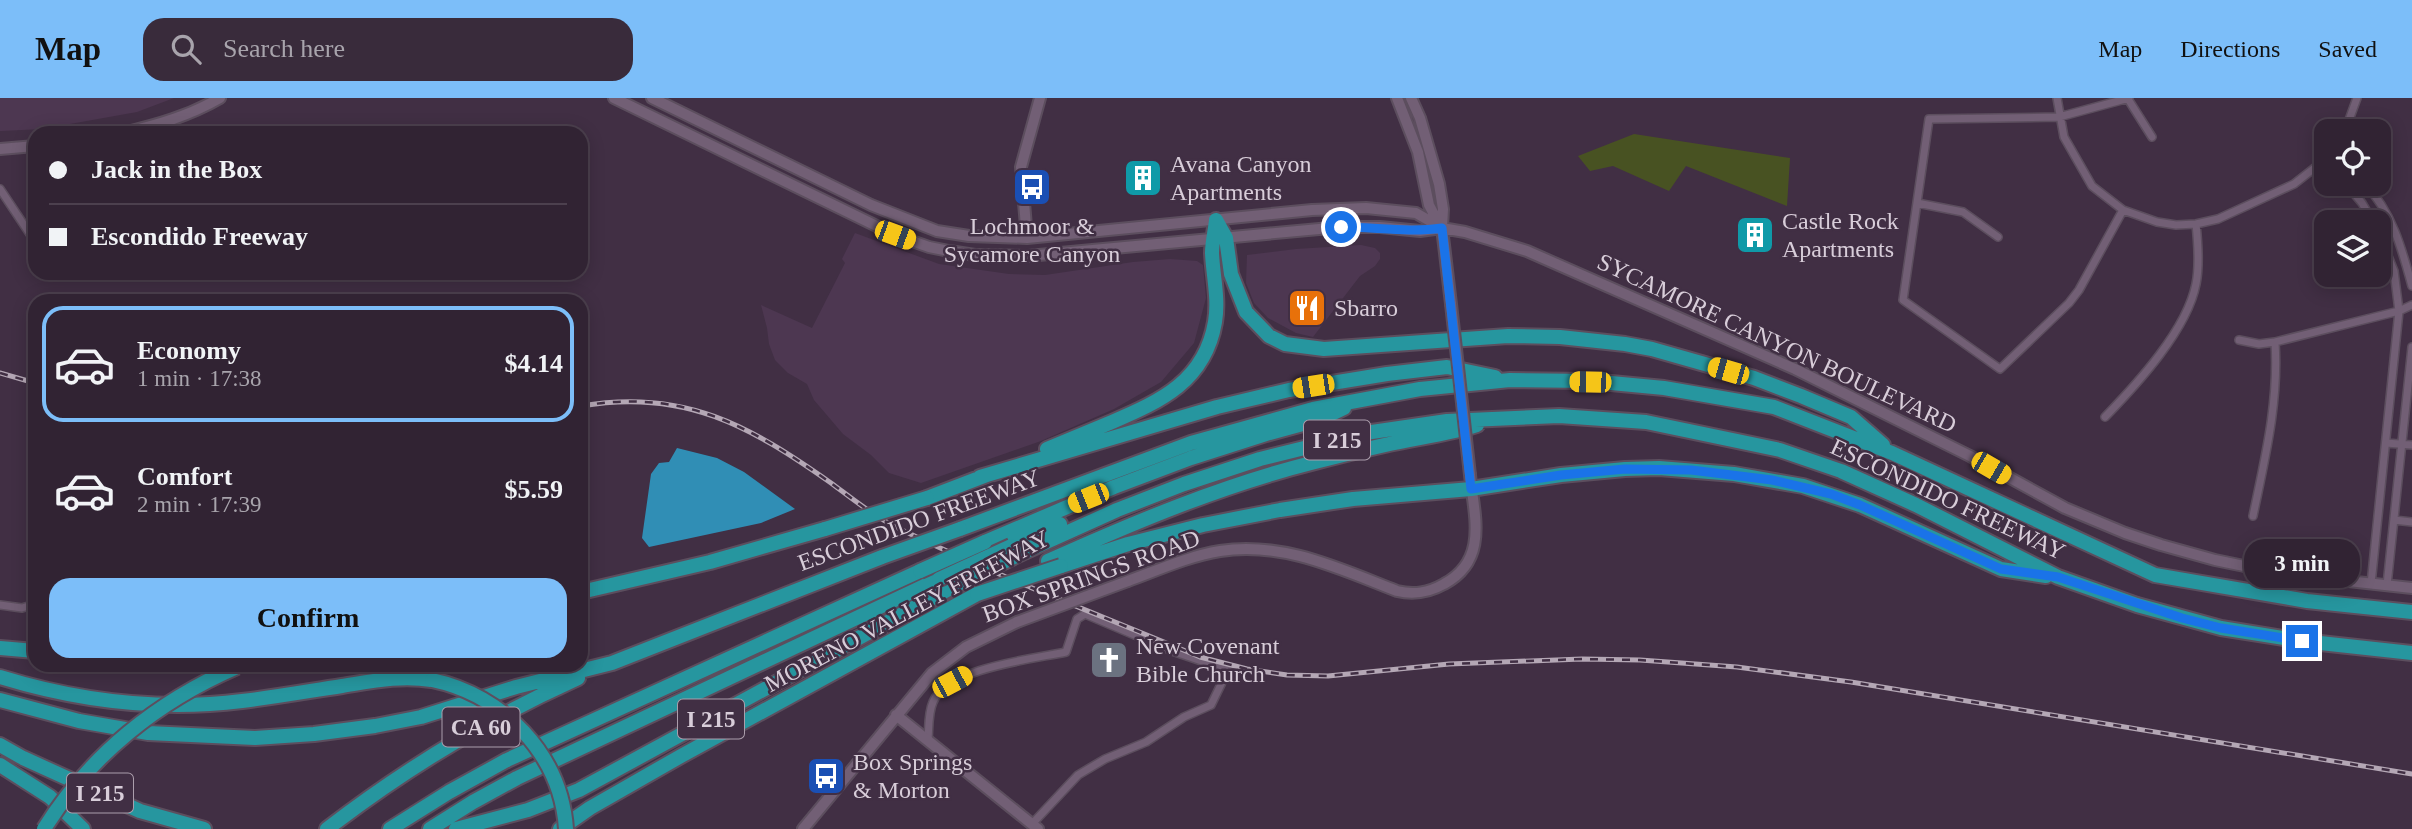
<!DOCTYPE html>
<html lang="en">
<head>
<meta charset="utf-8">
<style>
  :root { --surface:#312333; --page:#392b3b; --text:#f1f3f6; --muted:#a8a4ac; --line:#4c404e; --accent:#7cbef9 }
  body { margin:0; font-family:Georgia,serif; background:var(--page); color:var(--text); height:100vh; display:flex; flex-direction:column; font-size:26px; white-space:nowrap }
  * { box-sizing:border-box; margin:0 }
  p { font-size:23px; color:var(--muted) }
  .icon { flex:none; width:38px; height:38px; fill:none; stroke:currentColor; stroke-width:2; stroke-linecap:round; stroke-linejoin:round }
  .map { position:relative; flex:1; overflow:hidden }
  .panel { position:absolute; left:28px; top:196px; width:560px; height:378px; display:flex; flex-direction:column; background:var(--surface); border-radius:21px; box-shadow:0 4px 18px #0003,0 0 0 2px var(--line) }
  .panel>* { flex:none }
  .guide { position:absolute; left:28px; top:28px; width:560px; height:154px; border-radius:21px; box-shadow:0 4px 18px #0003,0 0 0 2px var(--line); display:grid; align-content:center; height:154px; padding:0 21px; background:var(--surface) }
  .tools { position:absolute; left:2314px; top:21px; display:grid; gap:14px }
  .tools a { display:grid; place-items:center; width:77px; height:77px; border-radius:14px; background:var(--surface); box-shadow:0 4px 18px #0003,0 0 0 2px var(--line); font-size:35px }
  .end { position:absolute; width:32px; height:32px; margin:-16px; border:9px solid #1a73e8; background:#fff; box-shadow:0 0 0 4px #fff }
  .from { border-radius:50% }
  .bubble { position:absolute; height:49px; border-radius:21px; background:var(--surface); box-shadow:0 4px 18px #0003,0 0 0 2px var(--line); font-size:23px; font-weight:600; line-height:49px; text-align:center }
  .car { position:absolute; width:21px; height:42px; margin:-21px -10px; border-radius:9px; box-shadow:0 0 5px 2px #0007; background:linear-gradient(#f5c518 24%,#345 0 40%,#f5c518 0 76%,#345 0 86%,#f5c518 0) }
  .guide b { display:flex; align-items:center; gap:24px; height:66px; font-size:26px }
  .guide b+b { border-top:2px solid var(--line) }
  .guide i { width:18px; height:18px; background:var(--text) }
  ul { padding:12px 0 0; list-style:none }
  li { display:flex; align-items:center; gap:21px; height:116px; margin:0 14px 10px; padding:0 7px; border:4px solid transparent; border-radius:21px }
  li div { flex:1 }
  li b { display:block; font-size:26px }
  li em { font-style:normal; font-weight:600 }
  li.on { border-color:var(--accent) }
  li>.icon { width:63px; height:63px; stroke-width:1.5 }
  .action { display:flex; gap:14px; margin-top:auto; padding:14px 21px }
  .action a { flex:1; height:80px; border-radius:21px; background:var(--accent); color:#111; font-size:28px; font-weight:600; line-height:80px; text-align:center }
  header { display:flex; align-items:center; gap:42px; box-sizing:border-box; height:98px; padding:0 35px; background:var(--accent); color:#111 }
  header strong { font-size:33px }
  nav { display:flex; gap:38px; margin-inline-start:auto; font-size:24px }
  .search { width:490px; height:63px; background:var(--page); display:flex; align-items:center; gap:18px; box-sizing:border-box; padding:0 24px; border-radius:21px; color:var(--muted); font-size:26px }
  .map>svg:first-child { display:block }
  .built { fill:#4d3751 }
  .green { fill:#485222 }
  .water { fill:#308eb5 }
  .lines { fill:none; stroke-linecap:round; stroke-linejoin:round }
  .street-casing { stroke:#5c4e5e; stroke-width:10 }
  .secondary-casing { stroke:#5c4e5e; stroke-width:14 }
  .highway-casing { stroke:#5c4e5e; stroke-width:18 }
  .street { stroke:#725f75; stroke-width:7 }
  .secondary { stroke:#725f75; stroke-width:10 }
  .highway { stroke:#26969f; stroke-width:14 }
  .rail-casing { stroke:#b4a7b5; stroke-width:5 }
  .rail { stroke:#412f44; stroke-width:2.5; stroke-dasharray:8; stroke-linecap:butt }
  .secondary-bridge-casing { stroke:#5c4e5e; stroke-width:14; stroke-linecap:butt }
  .highway-bridge-casing { stroke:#5c4e5e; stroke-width:18; stroke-linecap:butt }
  .secondary-bridge { stroke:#725f75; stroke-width:10 }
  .highway-bridge { stroke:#26969f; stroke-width:14 }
  .route { stroke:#1a73e8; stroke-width:9 }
  .labels { text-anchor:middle; stroke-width:5; stroke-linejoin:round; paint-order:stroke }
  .shield { fill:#412f44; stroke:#ab9eac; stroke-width:2 }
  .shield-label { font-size:23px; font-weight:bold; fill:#d8cdd9 }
  .poi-label { font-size:24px; fill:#d8cdd9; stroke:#412f44; text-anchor:start }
  .street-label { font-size:24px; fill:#d8cdd9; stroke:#412f44 }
</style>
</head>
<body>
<header>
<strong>Map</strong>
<div class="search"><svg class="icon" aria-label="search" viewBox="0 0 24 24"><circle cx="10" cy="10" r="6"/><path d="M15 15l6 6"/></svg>Search here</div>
<nav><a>Map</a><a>Directions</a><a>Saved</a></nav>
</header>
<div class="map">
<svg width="2412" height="731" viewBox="0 0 2412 731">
  <rect width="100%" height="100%" fill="#412f44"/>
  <path class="built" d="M0,0H174L137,14L42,31L2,33H0Z
    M855,135L939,166L1009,176L1045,177L1133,164L1170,161L1197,163L1203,167L1206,200L1194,245L1161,284L1114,311L1041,343L921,385L889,375L871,357L843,336L814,302L807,286L788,275L775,262L769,246L767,230L761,207L812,230L845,165L842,161Z
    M1361,147L1375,150L1380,155V161L1375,168L1360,178L1313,239L1296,235L1268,220L1254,205L1246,185L1247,157L1296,151Z"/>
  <path class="green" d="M1634,36L1790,60L1787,108L1686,68L1669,93L1613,68L1590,73L1578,58Z"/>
  <path class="water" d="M677,350L717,360L744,374L795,411L761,425L649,449L642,440L651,376L659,365L669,364Z"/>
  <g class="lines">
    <defs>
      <path id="street" d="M2057,0L2064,39L2092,88L2123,112L2157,124L2176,127L2196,126L2218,121L2294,86L2326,61
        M2128,1L2152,39
        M2345,33L2357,0
        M2346,86L2362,105L2373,124
        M2365,86C2392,114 2402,151 2412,188
        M0,91L30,136L35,138
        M1917,105L1963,114L1998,139
        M2123,112L2079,192L2069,205L2000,271L1903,202L1929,21L2059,19L2129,0
        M2239,242L2259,246L2275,244L2399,213L2412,207
        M2105,319C2137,286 2187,232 2196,186C2200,167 2198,145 2196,126
        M2386,345L2412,347
        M2253,418C2265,360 2279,304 2275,244
        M2394,422L2412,424
        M2371,486L2399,213L2394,173L2378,133
        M2387,487L2412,249
        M0,507L22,510L35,506
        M928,642C929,630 928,615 933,604C947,570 1033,561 1066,554L1077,521L1085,516L1172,553L1228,572L1211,607L1184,619L1146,644L1105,661L1078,677L1032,726"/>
      <path id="secondary" d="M614,0L895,137L929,149L949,153L975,157L1028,158L1341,129H1380L1420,133L1442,130L1465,134L1527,153L1795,271L1970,358L2065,410L2125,435L2161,447L2215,462L2283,476L2412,490
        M652,0L871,107L937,133L969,138L1027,140L1312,112L1366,110L1416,115L1442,130
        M1397,0L1418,54L1429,107L1440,128
        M1411,0L1420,20L1439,86L1443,111L1442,130L1451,206
        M123,35C157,27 189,18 220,0
        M0,51L35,48
        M1027,140L1021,69L1040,0
        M1128,483C1158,472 1189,458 1220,453C1283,443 1340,471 1397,493C1414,497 1428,495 1444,486C1489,462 1474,417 1470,377
        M896,617L1038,731
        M803,731L932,575L966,549L1017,524"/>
      <path id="highway" d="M1216,122L1226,140L1231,176L1246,214L1269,238L1285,246L1324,251L1508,238L1560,239L1625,246L1652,251L1754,280L1801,298L1851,319L1883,347
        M1047,351C1069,342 1090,333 1112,324C1161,303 1205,283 1215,224C1219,201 1213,178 1212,155C1212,144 1215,133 1216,122
        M980,379L1217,309L1289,292L1387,276L1447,269L1495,279
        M927,400L987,377
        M960,431L1191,345L1313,311L1420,291L1510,282L1590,283L1664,290L1774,309L1892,355L2155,477L2307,503L2412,514
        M985,444L1114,389L1191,360L1266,336L1321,321L1344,310
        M1011,448L1060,426
        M1026,453L1117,412L1184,386L1260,361L1365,335L1447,323L1559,318L1646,324L1780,352L1841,373L1916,407L2058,479L2137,507L2221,530L2302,543L2412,555
        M1048,463C1135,424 1223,387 1315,364C1346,356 1377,348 1409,342C1432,338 1454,334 1477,327
        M1061,468L1128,446L1203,427L1280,412L1353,401L1471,391L1561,377L1625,371L1659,370L1734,376L1803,388L1860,407L2001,471L2046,478
        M581,494L710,464L825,431
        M0,550L35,553
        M0,579C78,603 161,613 242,603C276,599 309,593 342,588C373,583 400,577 432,582
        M0,602L79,623L148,635L255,640L314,636L375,628L421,619L516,589L612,565L882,459
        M0,647L23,660L140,713L204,731
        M0,667L50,699L83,731
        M327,731C405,671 489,620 578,580
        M390,731L449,694L507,662L920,473
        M430,731L473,704L517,680L939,481
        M456,731L528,712L579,692L956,487
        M560,731L590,710L681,658L977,496"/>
    </defs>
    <use href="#street" class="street-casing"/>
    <use href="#secondary" class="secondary-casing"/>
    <use href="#highway" class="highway-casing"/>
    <use href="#street" class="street"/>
    <use href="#secondary" class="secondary"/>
    <use href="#highway" class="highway"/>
    <defs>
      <path id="rail" d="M0,275L35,285
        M581,308C684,290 750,328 831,385C854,402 876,420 902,432C999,479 1100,517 1200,559L1247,571L1287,577L1328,578L1449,566L1582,561L1640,562L1737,569L1851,584L2412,676"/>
    </defs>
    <use href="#rail" class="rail-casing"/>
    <use href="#rail" class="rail"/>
    <defs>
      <path id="secondary-bridge" d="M1451,206L1470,377
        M1017,524L1128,483"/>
      <path id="highway-bridge" d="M825,431L927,400
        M882,459L960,431
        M920,473L985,444
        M939,481L1011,448
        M956,487L1026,453
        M977,496L1061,468
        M432,582C503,597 561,656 566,731
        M44,731C90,657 158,603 237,569"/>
    </defs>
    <use href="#secondary-bridge" class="secondary-bridge-casing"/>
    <use href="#highway-bridge" class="highway-bridge-casing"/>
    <use href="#secondary-bridge" class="secondary-bridge"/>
    <use href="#highway-bridge" class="highway-bridge"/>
  </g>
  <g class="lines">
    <path class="route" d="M1341,129C1375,129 1409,135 1442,130L1471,391L1561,377L1625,371L1691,372L1772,382L1831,396L1860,407L2001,471L2058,479L2182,520L2221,530L2302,543"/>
  </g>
  <defs>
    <symbol id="building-square" viewBox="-11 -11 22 22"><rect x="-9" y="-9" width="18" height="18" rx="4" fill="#0f9aa8" stroke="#412f44"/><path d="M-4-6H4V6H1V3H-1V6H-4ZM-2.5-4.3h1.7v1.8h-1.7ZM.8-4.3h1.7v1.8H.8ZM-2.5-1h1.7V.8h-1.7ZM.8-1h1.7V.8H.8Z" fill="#fff"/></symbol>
    <symbol id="bus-square" viewBox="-11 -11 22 22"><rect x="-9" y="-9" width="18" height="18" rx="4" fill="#1a4fb4" stroke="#412f44"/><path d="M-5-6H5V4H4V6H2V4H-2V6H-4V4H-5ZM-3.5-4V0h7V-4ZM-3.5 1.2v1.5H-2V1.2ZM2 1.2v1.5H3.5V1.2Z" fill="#fff"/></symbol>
    <symbol id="restaurant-square" viewBox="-11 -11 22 22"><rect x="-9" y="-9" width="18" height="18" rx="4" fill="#e8710a" stroke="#412f44"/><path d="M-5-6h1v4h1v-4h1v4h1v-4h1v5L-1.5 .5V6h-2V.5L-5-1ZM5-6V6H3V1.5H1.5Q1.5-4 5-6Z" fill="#fff"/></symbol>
    <symbol id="church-square" viewBox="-11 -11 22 22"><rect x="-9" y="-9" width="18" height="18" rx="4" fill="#6b7280" stroke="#412f44"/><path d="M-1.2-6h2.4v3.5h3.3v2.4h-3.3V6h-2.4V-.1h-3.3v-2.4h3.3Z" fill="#fff"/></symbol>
  </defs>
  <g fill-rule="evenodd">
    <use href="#building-square" x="1121" y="58" width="44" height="44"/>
    <use href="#bus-square" x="1010" y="67" width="44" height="44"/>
    <use href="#building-square" x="1733" y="115" width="44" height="44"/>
    <use href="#restaurant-square" x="1285" y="188" width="44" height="44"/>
    <use href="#church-square" x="1087" y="540" width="44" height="44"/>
    <use href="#bus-square" x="804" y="656" width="44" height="44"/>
  </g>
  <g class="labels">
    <g class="shield">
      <rect x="1304" y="322.5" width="66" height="39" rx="5"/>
      <rect x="678" y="601.5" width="66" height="39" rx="5"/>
      <rect x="442.5" y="609.5" width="77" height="39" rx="5"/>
      <rect x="67" y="675.5" width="66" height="39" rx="5"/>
    </g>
    <g class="shield-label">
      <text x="1337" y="350">I 215</text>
      <text x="711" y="629">I 215</text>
      <text x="481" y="637">CA 60</text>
      <text x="100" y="703">I 215</text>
    </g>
    <g class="poi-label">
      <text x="1170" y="74">Avana Canyon<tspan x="1170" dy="28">Apartments</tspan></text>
      <text x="1782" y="131">Castle Rock<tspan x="1782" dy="28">Apartments</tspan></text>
      <text x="1032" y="136" text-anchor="middle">Lochmoor &amp;<tspan x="1032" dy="28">Sycamore Canyon</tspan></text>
      <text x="1334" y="218">Sbarro</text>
      <text x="1136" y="556">New Covenant<tspan x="1136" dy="28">Bible Church</tspan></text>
      <text x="853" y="672">Box Springs<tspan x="853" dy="28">&amp; Morton</tspan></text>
    </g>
    <g class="street-label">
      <text transform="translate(1777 245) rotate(25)" y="8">SYCAMORE CANYON BOULEVARD</text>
      <text transform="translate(1948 401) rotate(25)" y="8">ESCONDIDO FREEWAY</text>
      <text transform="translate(919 422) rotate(-20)" y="8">ESCONDIDO FREEWAY</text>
      <text transform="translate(1091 478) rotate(-20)" y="8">BOX SPRINGS ROAD</text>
      <text transform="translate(907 513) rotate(-28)" y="8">MORENO VALLEY FREEWAY</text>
    </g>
  </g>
</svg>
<div class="tools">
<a><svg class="icon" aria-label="locate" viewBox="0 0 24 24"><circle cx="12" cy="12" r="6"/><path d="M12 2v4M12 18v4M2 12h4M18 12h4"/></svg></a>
<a><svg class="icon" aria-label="layers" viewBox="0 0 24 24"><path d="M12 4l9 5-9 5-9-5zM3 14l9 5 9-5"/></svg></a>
</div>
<i class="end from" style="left:1341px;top:129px"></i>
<i class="end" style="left:2302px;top:543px"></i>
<div class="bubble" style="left:2244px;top:441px;width:116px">3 min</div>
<i class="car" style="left:895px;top:137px;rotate:110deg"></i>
<i class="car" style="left:1728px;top:273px;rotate:286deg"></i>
<i class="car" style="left:1590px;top:284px;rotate:271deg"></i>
<i class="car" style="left:1313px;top:288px;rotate:261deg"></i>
<i class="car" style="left:1991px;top:370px;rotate:120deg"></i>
<i class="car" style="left:1088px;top:400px;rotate:248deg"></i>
<i class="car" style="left:952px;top:584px;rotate:62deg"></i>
<div class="guide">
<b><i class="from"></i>Jack in the Box</b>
<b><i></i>Escondido Freeway</b>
</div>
<section class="panel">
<ul>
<li class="on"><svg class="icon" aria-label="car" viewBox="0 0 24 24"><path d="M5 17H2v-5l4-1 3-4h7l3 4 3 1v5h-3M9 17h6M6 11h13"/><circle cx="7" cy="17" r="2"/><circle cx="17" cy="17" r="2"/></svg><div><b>Economy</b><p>1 min · 17:38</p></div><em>$4.14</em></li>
<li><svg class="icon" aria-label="car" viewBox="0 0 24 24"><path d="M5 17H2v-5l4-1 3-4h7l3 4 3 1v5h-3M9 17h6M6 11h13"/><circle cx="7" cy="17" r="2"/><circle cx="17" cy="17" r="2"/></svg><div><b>Comfort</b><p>2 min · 17:39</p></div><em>$5.59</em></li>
</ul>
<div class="action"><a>Confirm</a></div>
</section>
</div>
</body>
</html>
